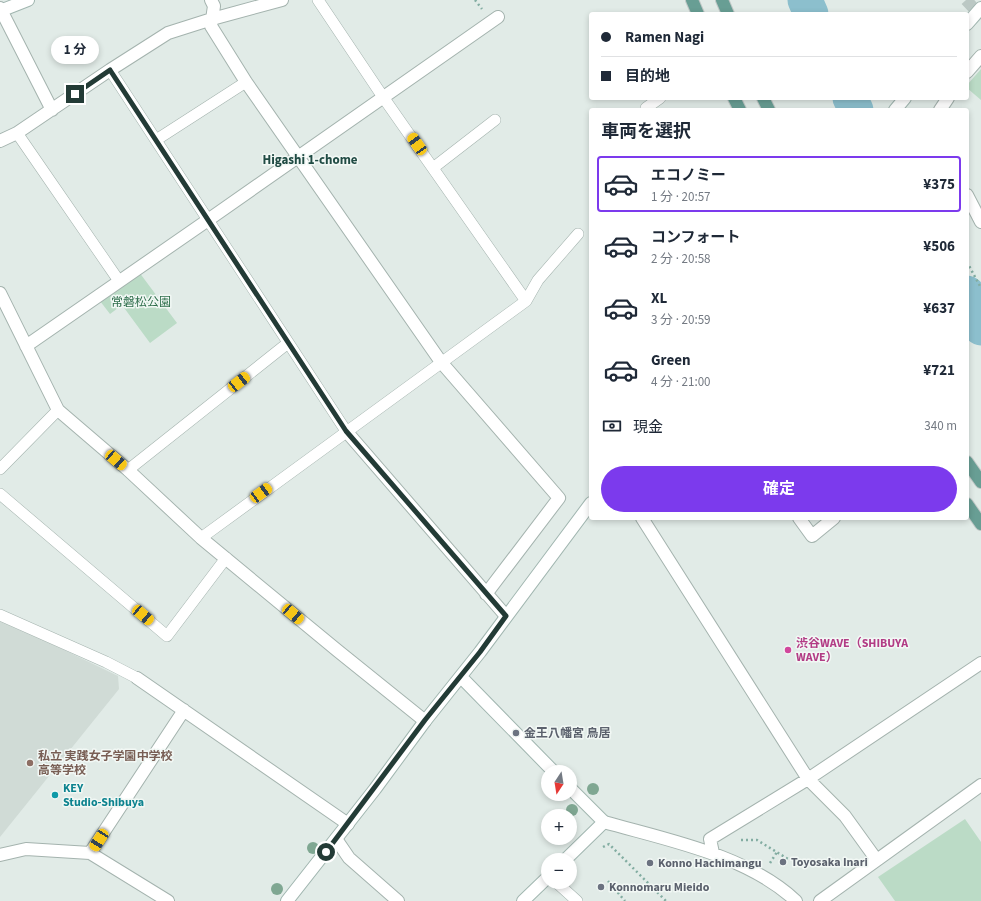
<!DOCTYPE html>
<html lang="ja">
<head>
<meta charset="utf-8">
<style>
  :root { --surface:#fff; --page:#f2f2f3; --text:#1f2937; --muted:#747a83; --line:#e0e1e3; --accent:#7c3aed }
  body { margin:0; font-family:"Source Sans 3","Noto Sans JP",sans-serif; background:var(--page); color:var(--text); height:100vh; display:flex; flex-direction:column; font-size:15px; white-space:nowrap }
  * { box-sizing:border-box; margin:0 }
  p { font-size:13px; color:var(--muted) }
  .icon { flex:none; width:22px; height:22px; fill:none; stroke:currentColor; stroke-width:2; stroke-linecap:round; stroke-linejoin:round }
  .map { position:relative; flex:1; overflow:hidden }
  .details { position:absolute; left:589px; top:108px; width:380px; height:412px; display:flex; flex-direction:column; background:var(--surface); border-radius:4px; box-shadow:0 2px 6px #0003 }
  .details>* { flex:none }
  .banner { position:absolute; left:589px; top:12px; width:380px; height:88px; border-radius:4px; box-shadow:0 2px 6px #0003; display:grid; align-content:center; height:88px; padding:0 12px; background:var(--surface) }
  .needle { width:26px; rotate:192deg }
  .controls { position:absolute; left:541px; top:765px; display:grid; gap:8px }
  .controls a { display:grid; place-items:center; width:36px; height:36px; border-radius:50%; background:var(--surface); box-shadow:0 2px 6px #0003; font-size:20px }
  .end { position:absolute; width:18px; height:18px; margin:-9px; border:5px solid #233b36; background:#fff; box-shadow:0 0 0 2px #fff }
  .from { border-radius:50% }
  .bubble { position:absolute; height:28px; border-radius:14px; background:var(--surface); box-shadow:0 2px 6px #0003; font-size:13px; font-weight:700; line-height:28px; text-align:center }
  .car { position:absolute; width:12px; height:24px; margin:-12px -6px; border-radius:5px; box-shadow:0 0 3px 1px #0007; background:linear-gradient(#f5c518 24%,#345 0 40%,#f5c518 0 76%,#345 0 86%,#f5c518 0) }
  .banner b { display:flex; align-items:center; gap:14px; height:38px; font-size:15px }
  .banner b+b { border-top:1px solid var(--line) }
  .banner i { width:10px; height:10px; background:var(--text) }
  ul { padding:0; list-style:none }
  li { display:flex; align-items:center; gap:12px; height:56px; margin:0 8px 6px; padding:0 4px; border:2px solid transparent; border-radius:4px }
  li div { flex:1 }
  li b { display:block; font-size:15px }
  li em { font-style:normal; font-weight:700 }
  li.current { border-color:var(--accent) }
  li>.icon { width:36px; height:36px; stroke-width:1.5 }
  h2 { padding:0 12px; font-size:18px; line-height:48px }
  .pay { display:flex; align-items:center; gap:10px; height:44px; padding:0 12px; font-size:15px }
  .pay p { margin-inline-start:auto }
  .button { display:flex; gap:8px; margin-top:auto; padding:8px 12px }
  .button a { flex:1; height:46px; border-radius:24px; background:var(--accent); color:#fff; font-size:16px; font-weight:700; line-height:46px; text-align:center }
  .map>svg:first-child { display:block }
  .built { fill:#d0dbd6 }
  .green { fill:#bbdbc6 }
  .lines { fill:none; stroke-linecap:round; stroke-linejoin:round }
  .river { stroke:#8cbfcd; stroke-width:35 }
  .street-tunnel { stroke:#bbc8c4; stroke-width:12; stroke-dasharray:12 6; stroke-linecap:butt }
  .lane-casing { stroke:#a4b3ae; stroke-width:12 }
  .street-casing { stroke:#a4b3ae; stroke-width:14 }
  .secondary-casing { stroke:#a1b6b0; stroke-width:14 }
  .primary-casing { stroke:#c1c8c7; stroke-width:14 }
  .path { stroke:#83ada2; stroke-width:2.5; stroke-dasharray:2 3; stroke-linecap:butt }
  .lane { stroke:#fff; stroke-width:11 }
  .street { stroke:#fff; stroke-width:12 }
  .secondary { stroke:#fff; stroke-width:12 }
  .primary { stroke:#689e94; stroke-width:12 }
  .tree { fill:#7fa792 }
  .route { stroke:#233b36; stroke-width:5 }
  .hotel-dot { fill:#d1479c; stroke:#f2f8f5; stroke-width:1.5 }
  .worship-dot { fill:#6b7280; stroke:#f2f8f5; stroke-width:1.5 }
  .education-dot { fill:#8d6e63; stroke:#f2f8f5; stroke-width:1.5 }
  .culture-dot { fill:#0f9aa8; stroke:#f2f8f5; stroke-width:1.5 }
  .labels { text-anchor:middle; stroke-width:3; stroke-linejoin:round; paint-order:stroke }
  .park-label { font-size:12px; fill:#2f6f4c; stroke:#f2f8f5 }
  .hotel-label { font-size:12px; font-weight:bold; fill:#b23c85; stroke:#f2f8f5; text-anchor:start }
  .worship-label { font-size:12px; font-weight:bold; fill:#5b616d; stroke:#f2f8f5; text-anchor:start }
  .education-label { font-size:12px; font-weight:bold; fill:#785e54; stroke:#f2f8f5; text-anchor:start }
  .culture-label { font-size:12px; font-weight:bold; fill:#0d838f; stroke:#f2f8f5; text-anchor:start }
  .neighbourhood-label { font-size:13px; font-weight:bold; fill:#204b44; stroke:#f2f8f5 }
</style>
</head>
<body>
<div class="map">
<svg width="981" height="901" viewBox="0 0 981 901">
  <rect width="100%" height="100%" fill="#e1ebe7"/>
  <path class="built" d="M0,619L118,676L119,689L0,837Z"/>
  <path class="green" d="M981,69V100L967,88V85Z
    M139,272L177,323L150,343L122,305L110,314L100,301Z
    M965,819L981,842V901H895L878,877Z"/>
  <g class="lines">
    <path class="river" d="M805,0L811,14
      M850,98L856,110
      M967,293L981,328"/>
    <path class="street-tunnel" d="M966,0L981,16"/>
    <defs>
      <path id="lane" d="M110,70L346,431
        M646,108L660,98
        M17,133L119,281
        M156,140L246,82
        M433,168L495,120
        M526,301L538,280L578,234
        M0,469L58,410
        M128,470L288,343
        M0,494L167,636L226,558
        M201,538L526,301L383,97L318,0
        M0,615L106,662L137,678
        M556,882L577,901"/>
      <path id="street" d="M211,0L214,6L211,26L246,82L441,362L559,498L486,594
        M0,8L52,110
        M967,72L981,56
        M940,110L948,98
        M0,141L17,133L110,70L168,33L212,19L282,0
        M967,195L981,222
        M0,293L58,410L128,470L201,538L338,651L425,721
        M26,346L208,220L498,17
        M346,431L506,616
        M642,518L808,779L845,816L876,859
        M799,518L812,536L834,518
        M137,678L348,824
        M604,822C667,840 747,855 796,901
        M336,839L349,858L398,901
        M90,853L184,710
        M713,853L710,839L808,779L981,663
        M0,855L26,849L90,853L168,901
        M820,901L981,785"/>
      <path id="secondary" d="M0,11L28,0
        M967,24L981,8
        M895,110L905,98
        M461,677L554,772
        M565,860L604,822L570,788
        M287,901L375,789L425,721L480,652L591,503
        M523,901L548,877"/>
      <path id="primary" d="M692,0L698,14
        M722,0L728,14
        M734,98L740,110
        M763,98L769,110
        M967,462L981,482
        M967,504L981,524"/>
    </defs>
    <use href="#lane" class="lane-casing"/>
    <use href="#street" class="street-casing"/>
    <use href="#secondary" class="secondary-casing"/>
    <use href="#primary" class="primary-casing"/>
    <path class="path" d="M475,0L482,9
      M967,262L981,288
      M741,840H757L788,859
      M603,847L609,844L666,901
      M770,863L777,852
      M608,881L625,901"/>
    <use href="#lane" class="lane"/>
    <use href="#street" class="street"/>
    <use href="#secondary" class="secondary"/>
    <use href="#primary" class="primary"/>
  </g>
  <g class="tree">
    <circle cx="593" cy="789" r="6"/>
    <circle cx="572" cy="810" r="6"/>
    <circle cx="313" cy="848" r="6"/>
    <circle cx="277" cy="889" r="6"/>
  </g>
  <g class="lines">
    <path class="route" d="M75,94L110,70L346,431L506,616L480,652L425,720L326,852"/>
  </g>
  <circle class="hotel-dot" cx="788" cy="650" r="4"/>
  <g class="worship-dot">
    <circle cx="516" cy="733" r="4"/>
    <circle cx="783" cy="862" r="4"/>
    <circle cx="650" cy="863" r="4"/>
    <circle cx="601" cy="887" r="4"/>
  </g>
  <circle class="education-dot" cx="30" cy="763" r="4"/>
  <circle class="culture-dot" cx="55" cy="795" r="4"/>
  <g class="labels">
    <g class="park-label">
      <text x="141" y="306">常磐松公園</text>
    </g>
    <g class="hotel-label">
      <text x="796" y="647">渋谷WAVE（SHIBUYA<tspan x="796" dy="14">WAVE）</tspan></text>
    </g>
    <g class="worship-label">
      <text x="524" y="737">金王八幡宮 鳥居</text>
      <text x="791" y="866">Toyosaka Inari</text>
      <text x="658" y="867">Konno Hachimangu</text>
      <text x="609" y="891">Konnomaru Mieido</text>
    </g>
    <g class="education-label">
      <text x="38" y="760">私立 実践女子学園中学校<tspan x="38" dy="14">高等学校</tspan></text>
    </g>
    <g class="culture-label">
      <text x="63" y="792">KEY<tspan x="63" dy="14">Studio-Shibuya</tspan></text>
    </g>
    <g class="neighbourhood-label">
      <text x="310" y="164">Higashi 1-chome</text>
    </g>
  </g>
</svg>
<div class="controls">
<a><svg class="needle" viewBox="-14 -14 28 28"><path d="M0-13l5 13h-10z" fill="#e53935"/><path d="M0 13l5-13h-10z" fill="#747a83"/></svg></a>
<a>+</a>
<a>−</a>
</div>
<i class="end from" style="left:326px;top:852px"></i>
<i class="end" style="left:75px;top:94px"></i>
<div class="bubble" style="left:51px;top:36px;width:48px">1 分</div>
<i class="car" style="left:417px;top:144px;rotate:325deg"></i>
<i class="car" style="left:239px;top:382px;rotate:52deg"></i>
<i class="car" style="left:116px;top:460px;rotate:131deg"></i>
<i class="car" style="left:261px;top:493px;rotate:54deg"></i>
<i class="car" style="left:293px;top:614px;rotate:130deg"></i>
<i class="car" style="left:143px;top:615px;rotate:130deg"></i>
<i class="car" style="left:99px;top:840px;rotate:213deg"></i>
<div class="banner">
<b><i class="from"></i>Ramen Nagi</b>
<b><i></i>目的地</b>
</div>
<section class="details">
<h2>車両を選択</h2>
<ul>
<li class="current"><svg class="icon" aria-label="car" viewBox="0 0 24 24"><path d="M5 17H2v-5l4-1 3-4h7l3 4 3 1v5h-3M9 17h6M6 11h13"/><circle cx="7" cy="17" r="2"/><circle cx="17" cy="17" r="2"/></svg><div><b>エコノミー</b><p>1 分 · 20:57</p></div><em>¥375</em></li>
<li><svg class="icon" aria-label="car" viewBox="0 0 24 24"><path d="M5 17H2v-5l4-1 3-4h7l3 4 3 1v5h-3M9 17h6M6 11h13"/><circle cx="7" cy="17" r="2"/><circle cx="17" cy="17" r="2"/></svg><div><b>コンフォート</b><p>2 分 · 20:58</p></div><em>¥506</em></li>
<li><svg class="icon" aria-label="car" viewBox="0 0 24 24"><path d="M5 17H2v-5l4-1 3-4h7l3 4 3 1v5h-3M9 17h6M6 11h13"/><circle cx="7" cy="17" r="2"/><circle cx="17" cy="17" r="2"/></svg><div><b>XL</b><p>3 分 · 20:59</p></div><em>¥637</em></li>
<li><svg class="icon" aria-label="car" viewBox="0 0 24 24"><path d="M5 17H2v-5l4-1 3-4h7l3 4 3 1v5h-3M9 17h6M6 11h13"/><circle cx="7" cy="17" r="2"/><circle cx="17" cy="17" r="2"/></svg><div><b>Green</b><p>4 分 · 21:00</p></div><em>¥721</em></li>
</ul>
<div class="pay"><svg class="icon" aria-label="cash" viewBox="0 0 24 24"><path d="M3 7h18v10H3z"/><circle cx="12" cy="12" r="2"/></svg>現金<p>340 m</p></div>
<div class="button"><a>確定</a></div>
</section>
</div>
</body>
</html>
